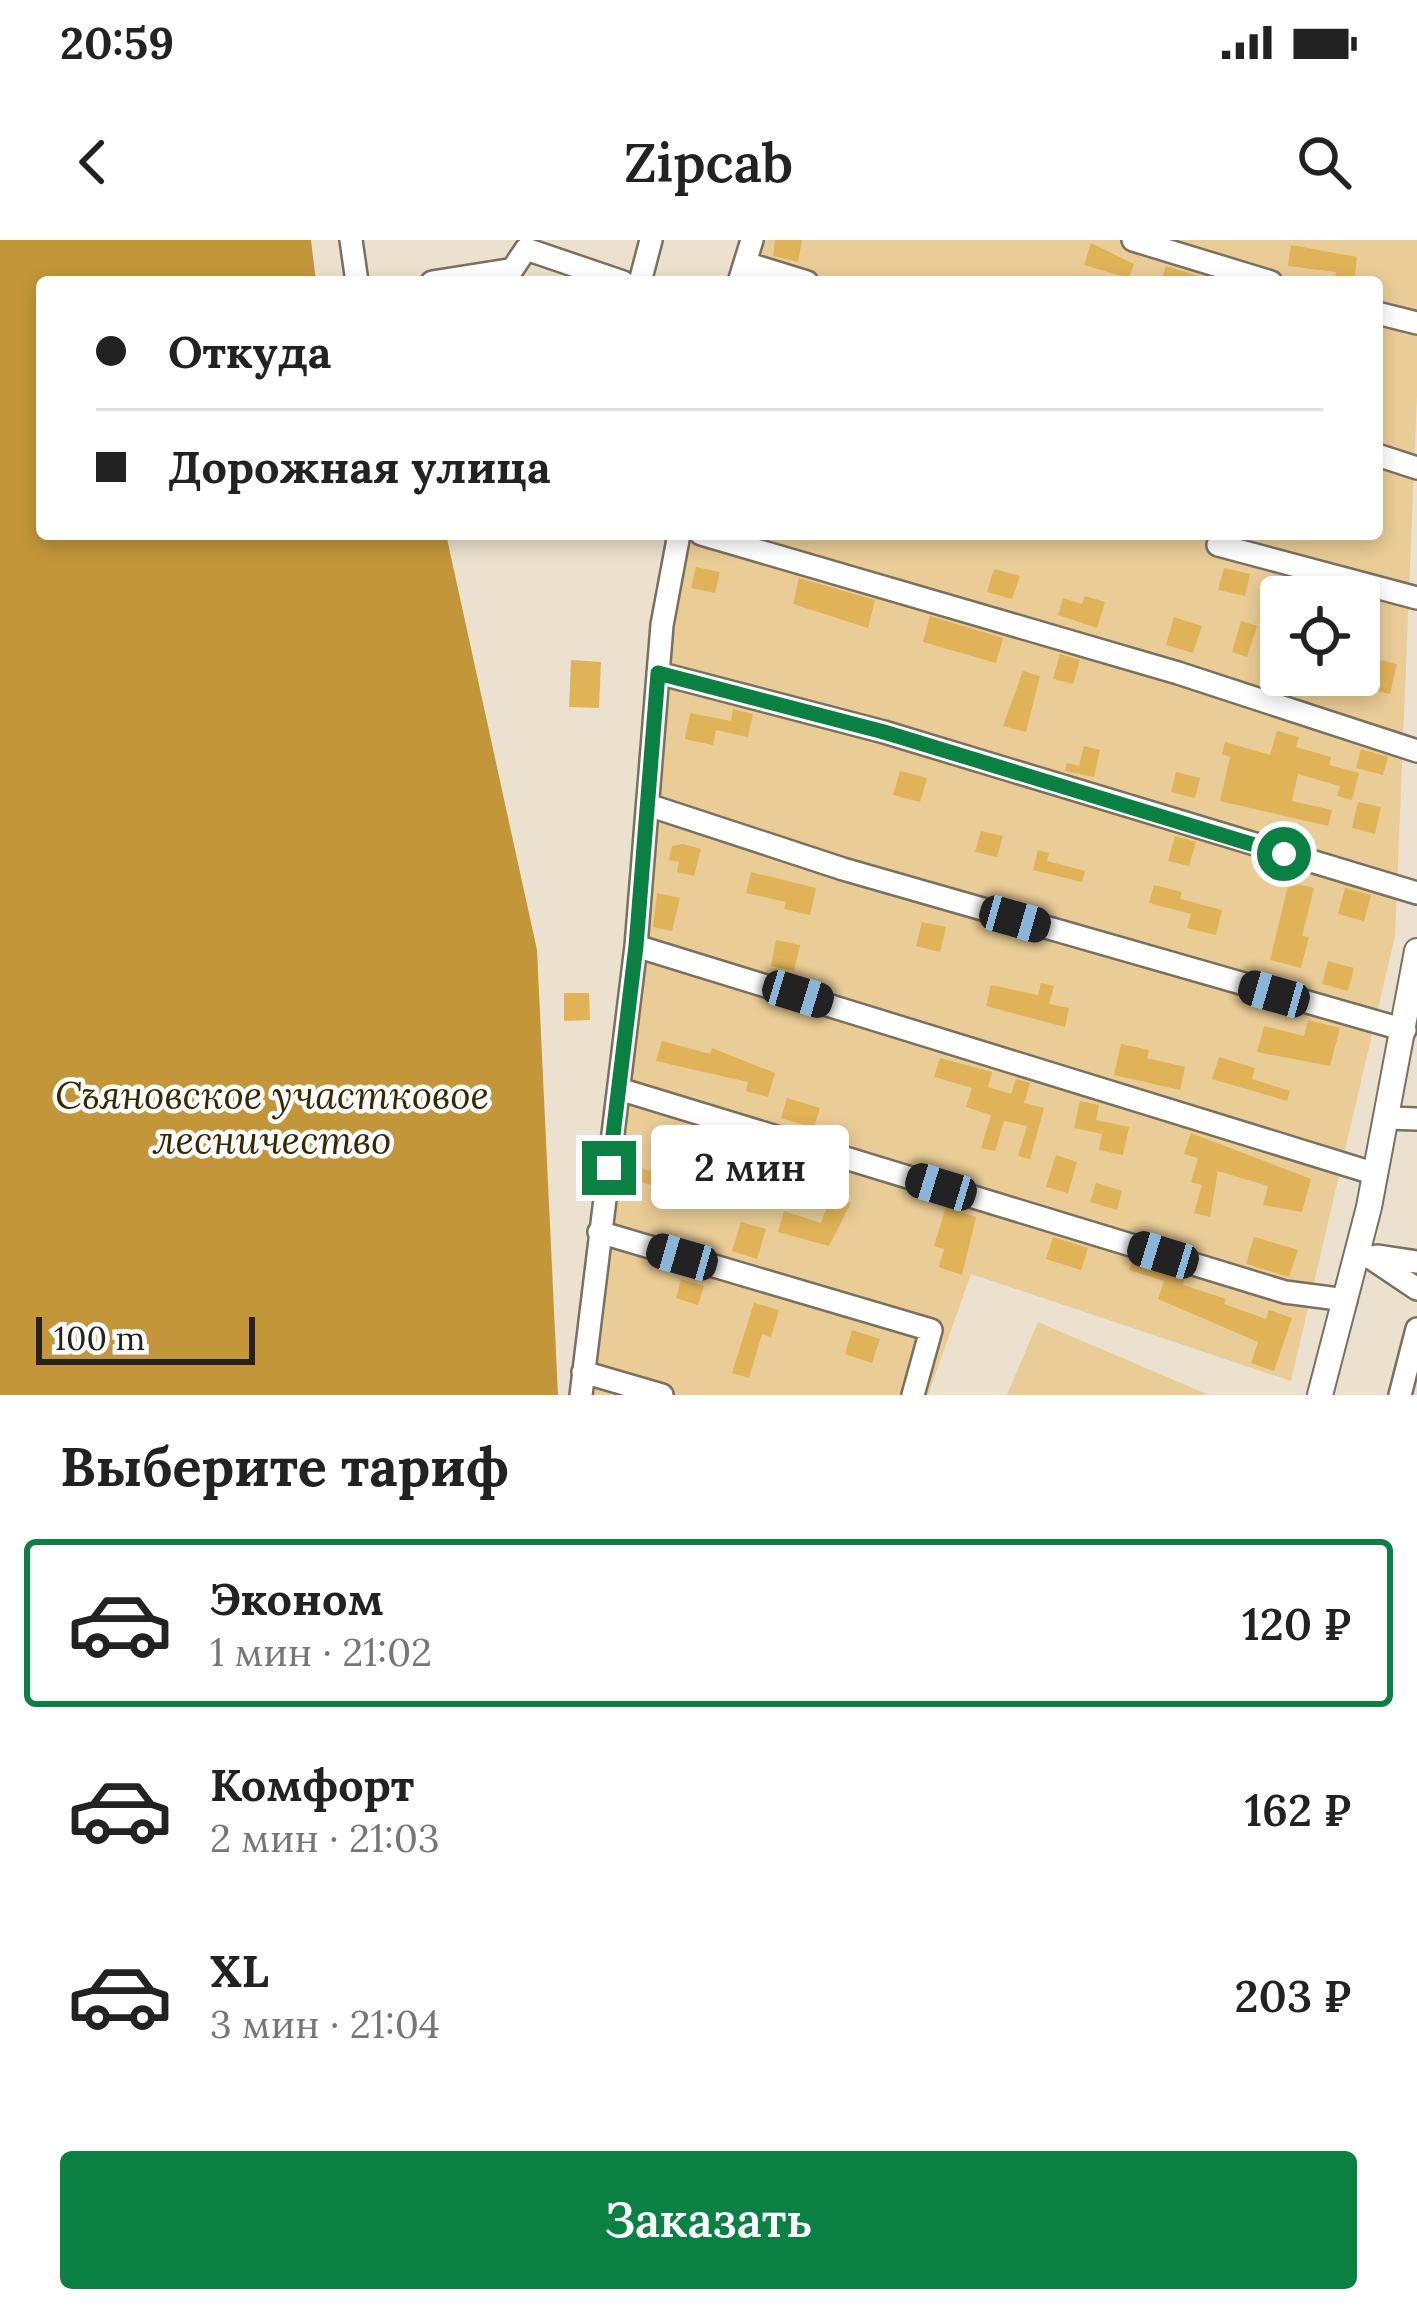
<!DOCTYPE html>
<html lang="ru">
<head>
<meta charset="utf-8">
<style>
  :root { --surface:#fff; --page:#f2f2f2; --text:#222; --muted:#767676; --line:#e0e0e0; --accent:#0b8043 }
  body { margin:0; font-family:Lora,serif; background:var(--page); color:var(--text); height:100vh; display:flex; flex-direction:column; font-size:45px; white-space:nowrap }
  * { box-sizing:border-box; margin:0 }
  p { font-size:39px; color:var(--muted) }
  .icon { flex:none; width:66px; height:66px; fill:none; stroke:currentColor; stroke-width:2; stroke-linecap:round; stroke-linejoin:round }
  .map { position:relative; height:1155px; overflow:hidden }
  .panel { display:flex; flex-direction:column; background:var(--surface); flex:1 }
  .panel>* { flex:none }
  .hud { position:absolute; left:36px; top:36px; width:1347px; height:264px; border-radius:12px; box-shadow:0 6px 18px #0003; display:grid; align-content:center; height:264px; padding:0 60px; background:var(--surface) }
  .tools { position:absolute; left:1260px; top:336px; display:grid; gap:24px }
  .tools a { display:grid; place-items:center; width:120px; height:120px; border-radius:12px; background:var(--surface); box-shadow:0 6px 18px #0003; font-size:60px }
  .scale { position:absolute; left:36px; bottom:30px; width:219px; box-sizing:border-box; padding-left:12px; border:6px solid #26221b; border-top:0; font-size:33px; line-height:42px; white-space:nowrap; color:#26221b; -webkit-text-stroke:9px #fff; paint-order:stroke }
  .end { position:absolute; width:54px; height:54px; margin:-27px; border:15px solid #0b8043; background:#fff; box-shadow:0 0 0 6px #fff }
  .from { border-radius:50% }
  .bubble { position:absolute; height:84px; border-radius:12px; background:var(--surface); box-shadow:0 6px 18px #0003; font-size:39px; font-weight:600; line-height:84px; text-align:center }
  .car { position:absolute; width:36px; height:72px; margin:-36px -18px; border-radius:15px; box-shadow:0 0 9px 3px #0007; background:linear-gradient(#222 24%,#8ab4d8 0 40%,#222 0 76%,#8ab4d8 0 86%,#222 0) }
  .hud b { display:flex; align-items:center; gap:42px; height:114px; font-size:45px }
  .hud b+b { border-top:3px solid var(--line) }
  .hud i { width:30px; height:30px; background:var(--text) }
  ul { padding:0; list-style:none }
  li { display:flex; align-items:center; gap:36px; height:168px; margin:0 24px 18px; padding:0 36px; border:6px solid transparent; border-radius:12px }
  li div { flex:1 }
  li b { display:block; font-size:45px }
  li em { font-style:normal; font-weight:600 }
  li.on { border-color:var(--accent) }
  li>.icon { width:108px; height:108px; stroke-width:1.5 }
  h2 { padding:0 60px; font-size:54px; line-height:144px }
  .cta { display:flex; gap:24px; margin-top:auto; padding:24px 60px }
  .cta a { flex:1; height:138px; border-radius:12px; background:var(--accent); color:#fff; font-size:48px; font-weight:600; line-height:138px; text-align:center }
  .status { display:flex; justify-content:space-between; align-items:center; height:84px; padding:0 60px; background:var(--surface); direction:ltr }
  .status svg { height:33px; fill:currentColor }
  header { display:flex; justify-content:space-between; align-items:center; height:156px; padding:0 60px; background:var(--surface); font-size:54px; font-weight:600 }
  .map>svg:first-child { display:block }
  .green { fill:#e9cc96; fill-rule:evenodd }
  .forest { fill:#c29639 }
  .building { fill:#e0b359 }
  .lines { fill:none; stroke-linecap:round; stroke-linejoin:round }
  .minor-casing { stroke:#7a705f; stroke-width:26 }
  .major-casing { stroke:#7a705f; stroke-width:28 }
  .minor { stroke:#fff; stroke-width:21 }
  .major { stroke:#fff; stroke-width:24 }
  .route { stroke:#0b8043; stroke-width:15 }
  .labels { text-anchor:middle; stroke-width:9; stroke-linejoin:round; paint-order:stroke }
  .park-label { font-size:39px; font-style:italic; fill:#392700; stroke:#fff }
</style>
</head>
<body>
<div class="status"><b>20:59</b><svg viewBox="0 0 49 12"><path d="M0 12V9h3v3zM5 12V6h3v6zM10 12V3h3v9zM15 12V0h3v12zM26 1h20v11H26zM47 4h2v5h-2z"/></svg></div>
<header><svg class="icon" aria-label="back" viewBox="0 0 24 24"><path d="M15 5l-7 7 7 7"/></svg>Zipcab<svg class="icon" aria-label="search" viewBox="0 0 24 24"><circle cx="10" cy="10" r="6"/><path d="M15 15l6 6"/></svg></header>
<div class="map">
<svg width="1417" height="1155" viewBox="0 0 1417 1155">
  <rect width="100%" height="100%" fill="#ece1ce"/>
  <path class="green" d="M760,0H1417V154L1395,696L1291,1141L971,1034L928,1155H589L674,361L691,294H1377V42H749ZM1281,357H1359V435H1281Z
    M1038,1082L1209,1155H1007Z"/>
  <path class="forest" d="M0,0H311L316,42H42V294H446L537,710L558,1155H0Z"/>
  <path class="building" d="M775,0H802L798,22L773,16Z
    M1091,3L1134,24L1129,38L1084,25Z
    M1291,5L1357,17L1354,42H1334L1336,32L1288,26Z
    M1166,26L1215,41V42H1161Z
    M696,327L720,332L715,353L691,348Z
    M1224,328L1250,334L1245,356L1218,350Z
    M994,329L1020,336L1012,359L987,352Z
    M799,338L875,360L868,388L793,364Z
    M1278,339L1306,346L1304,357H1273Z
    M1085,356L1105,362L1097,388L1058,375L1063,358L1082,364Z
    M930,376L1003,398L996,423L923,402Z
    M1174,377L1202,386L1193,413L1166,405Z
    M1241,381L1257,386L1247,417L1232,412Z
    M1060,414L1080,420L1073,444L1053,439Z
    M1369,417L1397,424L1390,454L1363,448Z
    M571,420L601,422L599,468L569,467Z
    M1023,431L1040,436L1026,492L1003,486Z
    M733,469L753,474L748,497L716,490L713,505L685,499L690,473L731,481Z
    M1277,491L1299,497L1296,507L1331,517L1329,525L1359,533L1352,560L1337,556L1340,546L1298,534L1292,561L1332,570L1328,586L1220,561L1230,517L1222,514L1225,502L1270,515Z
    M1084,506L1100,510L1094,537L1065,531L1067,523L1079,526Z
    M1361,509L1388,517L1383,535L1356,528Z
    M900,531L927,538L920,562L893,555Z
    M1176,532L1200,538L1195,558L1171,552Z
    M1358,562L1381,567L1375,594L1352,588Z
    M981,591L1003,596L997,617L975,612Z
    M1175,596L1196,602L1189,626L1168,621Z
    M683,604L701,609L694,636L677,632L679,622L669,620L672,606Z
    M1038,610L1049,613L1047,621L1085,631L1082,642L1033,630Z
    M751,632L816,648L810,675L784,669L786,662L746,653Z
    M1289,642L1314,648L1302,696L1309,697L1301,728L1270,720Z
    M1154,645L1182,652L1180,659L1222,670L1216,695L1187,688L1191,674L1149,663Z
    M1345,648L1371,655L1364,681L1338,674Z
    M657,653L680,658L672,691L653,687Z
    M922,682L946,687L940,712L916,706Z
    M776,700L800,705L794,731L771,726Z
    M1328,721L1354,728L1348,751L1322,744Z
    M1041,743L1054,746L1049,764L1069,768L1065,787L986,766L991,745L1038,755Z
    M564,753H589L590,780L564,781Z
    M1308,780L1340,788L1330,826L1257,812L1264,786L1304,796Z
    M662,801L710,814L712,808L775,833L768,857L746,851L748,842L656,821Z
    M1121,804L1149,810L1147,818L1185,827L1180,850L1114,835Z
    M1219,817L1255,828L1252,839L1290,851L1287,861L1212,839Z
    M940,818L992,832L988,847L1011,854L1016,839L1030,843L1024,863L1044,868L1030,919L1018,916L1027,886L1004,881L995,911L981,908L991,875L966,867L972,848L934,837Z
    M787,858L820,868L814,888L781,878Z
    M1080,861L1099,865L1096,880L1129,887L1123,915L1099,910L1102,894L1074,888Z
    M696,893L725,898L718,932L690,927Z
    M1191,893L1311,939L1302,972L1263,965L1268,946L1218,931L1210,977L1194,973L1202,945L1191,942L1198,918L1184,914Z
    M1056,915L1077,922L1068,953L1046,947Z
    M625,923L680,940L676,952L623,937Z
    M746,924L790,932L785,961L767,958L770,941L744,936Z
    M1096,943L1122,951L1117,970L1090,962Z
    M830,957L851,963L829,1006L778,992L784,971L821,983Z
    M946,967L976,977L962,1035L939,1027L944,1009L934,1006Z
    M741,982L766,989L757,1019L732,1011Z
    M1053,997L1088,1008L1081,1030L1046,1019Z
    M1254,997L1298,1010L1289,1037L1246,1024Z
    M1132,1021L1185,1037L1183,1045L1226,1059L1224,1064L1266,1079L1269,1070L1292,1078L1274,1131L1251,1123L1258,1102L1158,1059L1164,1041L1129,1030Z
    M681,1039L704,1046L698,1065L676,1058Z
    M754,1063L779,1070L771,1097L762,1094L749,1138L732,1133Z
    M852,1090L880,1099L872,1123L845,1114Z"/>
  <g class="lines">
    <defs>
      <path id="minor" d="M351,0L357,42
        M1133,0L1271,42
        M745,23L807,42
        M432,42L508,30
        M504,42L526,9L623,42
        M640,42L651,0
        M739,42L752,0
        M1377,73L1417,83
        M1377,215L1417,228
        M701,294L1178,433L1417,511
        M1218,305L1417,358
        M658,433L884,492L1417,653
        M648,565L843,629L1405,790
        M636,706L1376,934
        M619,849L1285,1052L1346,1060
        M1388,878L1417,879
        M599,992L931,1090L913,1155
        M1359,1010L1417,1049
        M1377,1016L1417,1022
        M583,1132L662,1155
        M581,1155L636,706L662,385L679,294
        M1400,1155L1417,1089"/>
      <path id="major" d="M1320,1155L1369,967L1417,711"/>
    </defs>
    <use href="#minor" class="minor-casing"/>
    <use href="#major" class="major-casing"/>
    <use href="#minor" class="minor"/>
    <use href="#major" class="major"/>
  </g>
  <g class="lines">
    <path class="route" d="M609,928L636,706L658,433L884,492L1284,614"/>
  </g>
  <g class="labels">
    <g class="park-label">
      <text x="272" y="869">Съяновское участковое<tspan x="272" dy="45">лесничество</tspan></text>
    </g>
  </g>
</svg>
<div class="tools">
<a><svg class="icon" aria-label="locate" viewBox="0 0 24 24"><circle cx="12" cy="12" r="6"/><path d="M12 2v4M12 18v4M2 12h4M18 12h4"/></svg></a>
</div>
<div class="scale">100 m</div>
<i class="end from" style="left:1284px;top:614px"></i>
<i class="end" style="left:609px;top:928px"></i>
<div class="bubble" style="left:651px;top:885px;width:198px">2 мин</div>
<i class="car" style="left:1015px;top:679px;rotate:106deg"></i>
<i class="car" style="left:798px;top:754px;rotate:107deg"></i>
<i class="car" style="left:1274px;top:754px;rotate:286deg"></i>
<i class="car" style="left:941px;top:947px;rotate:287deg"></i>
<i class="car" style="left:1163px;top:1015px;rotate:287deg"></i>
<i class="car" style="left:682px;top:1017px;rotate:286deg"></i>
<div class="hud">
<b><i class="from"></i>Откуда</b>
<b><i></i>Дорожная улица</b>
</div>
</div>
<section class="panel">
<h2>Выберите тариф</h2>
<ul>
<li class="on"><svg class="icon" aria-label="car" viewBox="0 0 24 24"><path d="M5 17H2v-5l4-1 3-4h7l3 4 3 1v5h-3M9 17h6M6 11h13"/><circle cx="7" cy="17" r="2"/><circle cx="17" cy="17" r="2"/></svg><div><b>Эконом</b><p>1 мин · 21:02</p></div><em>120 ₽</em></li>
<li><svg class="icon" aria-label="car" viewBox="0 0 24 24"><path d="M5 17H2v-5l4-1 3-4h7l3 4 3 1v5h-3M9 17h6M6 11h13"/><circle cx="7" cy="17" r="2"/><circle cx="17" cy="17" r="2"/></svg><div><b>Комфорт</b><p>2 мин · 21:03</p></div><em>162 ₽</em></li>
<li><svg class="icon" aria-label="car" viewBox="0 0 24 24"><path d="M5 17H2v-5l4-1 3-4h7l3 4 3 1v5h-3M9 17h6M6 11h13"/><circle cx="7" cy="17" r="2"/><circle cx="17" cy="17" r="2"/></svg><div><b>XL</b><p>3 мин · 21:04</p></div><em>203 ₽</em></li>
</ul>
<div class="cta"><a>Заказать</a></div>
</section>
</body>
</html>
